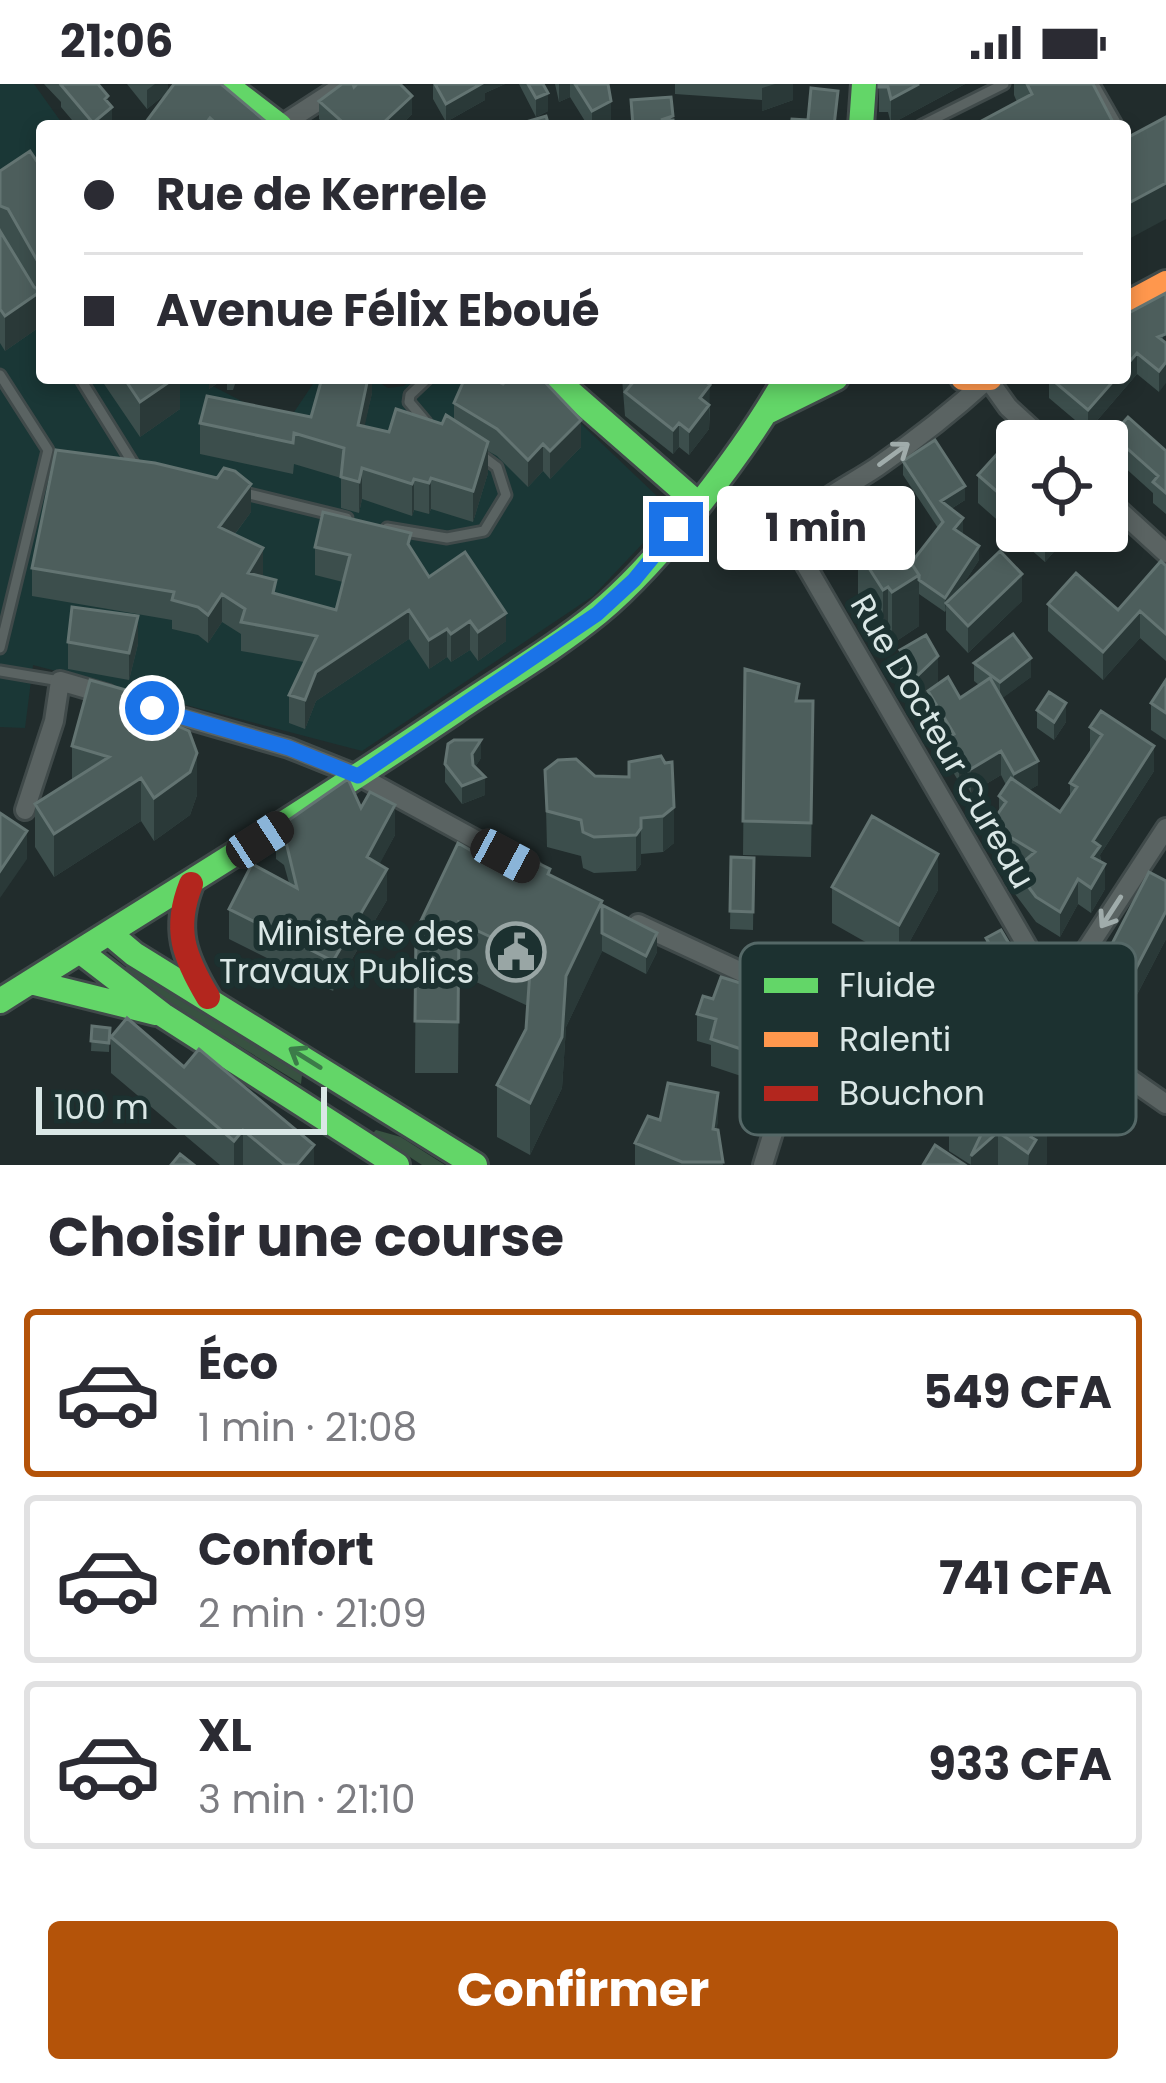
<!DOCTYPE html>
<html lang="fr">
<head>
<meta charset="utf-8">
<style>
  :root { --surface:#fff; --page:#f7f7f7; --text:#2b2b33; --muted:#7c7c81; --line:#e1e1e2; --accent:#b45309 }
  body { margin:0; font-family:Poppins,sans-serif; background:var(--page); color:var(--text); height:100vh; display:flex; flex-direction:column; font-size:45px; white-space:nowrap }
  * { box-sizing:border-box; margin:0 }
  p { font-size:39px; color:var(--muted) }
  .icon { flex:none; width:66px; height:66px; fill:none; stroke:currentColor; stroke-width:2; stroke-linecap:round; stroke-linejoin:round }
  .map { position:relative; height:1081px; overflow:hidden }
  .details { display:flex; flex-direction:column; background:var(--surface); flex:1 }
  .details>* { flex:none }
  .guide { position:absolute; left:36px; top:36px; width:1095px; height:264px; border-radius:12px; box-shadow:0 6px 18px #0003; display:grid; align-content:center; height:264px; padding:0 48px; background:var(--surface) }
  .buttons { position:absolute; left:996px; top:336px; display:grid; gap:24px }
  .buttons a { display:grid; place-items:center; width:132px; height:132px; border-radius:12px; background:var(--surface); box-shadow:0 6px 18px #0003; font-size:60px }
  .scale { position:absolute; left:36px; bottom:30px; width:291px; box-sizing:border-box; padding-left:12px; border:6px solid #dae7e6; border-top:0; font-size:33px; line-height:42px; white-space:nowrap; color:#dae7e6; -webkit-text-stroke:9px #1c3130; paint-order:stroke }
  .end { position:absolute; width:54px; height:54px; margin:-27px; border:15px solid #1a73e8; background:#fff; box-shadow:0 0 0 6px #fff }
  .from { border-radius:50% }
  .bubble { position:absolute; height:84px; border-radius:12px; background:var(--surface); box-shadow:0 6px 18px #0003; font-size:39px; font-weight:700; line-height:84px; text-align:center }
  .car { position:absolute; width:36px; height:72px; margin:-36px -18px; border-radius:15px; box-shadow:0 0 9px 3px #0007; background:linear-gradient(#222 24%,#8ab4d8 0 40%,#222 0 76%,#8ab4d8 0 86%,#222 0) }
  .guide b { display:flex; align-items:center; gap:42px; height:114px; font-size:45px }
  .guide b+b { border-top:3px solid var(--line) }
  .guide i { width:30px; height:30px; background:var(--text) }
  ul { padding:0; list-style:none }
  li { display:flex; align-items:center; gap:36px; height:168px; margin:0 24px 18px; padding:0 24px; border:6px solid var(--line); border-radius:12px }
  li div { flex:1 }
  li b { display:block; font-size:45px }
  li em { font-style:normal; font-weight:700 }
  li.selected { border-color:var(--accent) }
  li>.icon { width:108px; height:108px; stroke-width:1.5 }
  h2 { padding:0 48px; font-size:54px; line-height:144px }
  .cta { display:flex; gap:24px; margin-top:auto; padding:24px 48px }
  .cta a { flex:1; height:138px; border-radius:12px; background:var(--accent); color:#fff; font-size:48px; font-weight:700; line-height:138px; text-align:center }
  .status { display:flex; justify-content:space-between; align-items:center; height:84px; padding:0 60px; background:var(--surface); direction:ltr }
  .status svg { height:33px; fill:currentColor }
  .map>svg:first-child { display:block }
  .built { fill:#1a3736 }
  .green { fill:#385241 }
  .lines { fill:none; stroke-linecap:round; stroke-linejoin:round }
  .lane-casing { stroke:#404a4a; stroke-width:15 }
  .street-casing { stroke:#404a4a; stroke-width:24 }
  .fast-casing { stroke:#404a4a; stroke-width:30 }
  .slow-casing { stroke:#404a4a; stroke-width:30 }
  .jam-casing { stroke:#404a4a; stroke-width:30 }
  .lane { stroke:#5a6362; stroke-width:9 }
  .street { stroke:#5a6362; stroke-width:18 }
  .fast { stroke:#63d668; stroke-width:24 }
  .slow { stroke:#ff974d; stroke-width:24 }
  .jam { stroke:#b3261e; stroke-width:24 }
  .wall { fill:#3c4e4c }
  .shaded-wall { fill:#2a3938 }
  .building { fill:#4d5e5c; stroke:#637472; stroke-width:3 }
  .oneway { stroke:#a0acab }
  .oneway2 { stroke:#3c7b49 }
  .route { stroke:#1a73e8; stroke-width:15 }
  .labels { text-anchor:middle; stroke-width:12; stroke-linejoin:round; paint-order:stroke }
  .street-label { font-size:33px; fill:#dae7e6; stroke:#1c3130 }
  .poi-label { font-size:33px; fill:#dae7e6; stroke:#1c3130; text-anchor:end }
  .key { fill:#1c3130; stroke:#556867; stroke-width:3 }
  .key-label { font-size:33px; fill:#dae7e6 }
</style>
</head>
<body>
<div class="status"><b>21:06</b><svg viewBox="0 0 49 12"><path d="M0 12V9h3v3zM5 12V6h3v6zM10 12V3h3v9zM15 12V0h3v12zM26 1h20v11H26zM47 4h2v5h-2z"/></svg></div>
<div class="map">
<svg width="1166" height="1081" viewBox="0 0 1166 1081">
  <rect width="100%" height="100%" fill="#212c2c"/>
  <path class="built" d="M0,0H34L64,42H42V294H197L286,340L317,294H372L388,304L404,302L413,294H533L658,413L661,440L593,512L362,667L33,581L25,644L0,643Z"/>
  <path class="green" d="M131,878L302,991L301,1000L130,895L124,885Z
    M376,1046L401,1053L445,1081H422L373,1049Z"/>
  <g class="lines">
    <defs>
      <path id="lane" d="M1094,0L1118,42
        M920,42L1004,0
        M0,291L48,366L0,564
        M80,294L134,381
        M426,338L409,318L410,311L428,294
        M241,408L347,434
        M387,444L447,454L484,447L506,411L497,383L481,371
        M0,587L60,597"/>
      <path id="street" d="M280,42L345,0
        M1045,357L1008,323L988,295C953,327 916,356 877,383C849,402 814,417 794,444L797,466L1067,931L1113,983L1166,1020
        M1107,415L1166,469
        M140,621L289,664L359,692L533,787
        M25,726L54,637L60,597L108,611
        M638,840L787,909L814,916L944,930L1011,933L1056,912
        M1056,912L1166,744
        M763,1081L814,916"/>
      <path id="fast" d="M225,0L280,42
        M861,42L864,0
        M554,294L697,419
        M767,328L836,294
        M109,849L134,870L475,1081
        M81,868L163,931L397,1081
        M31,898L156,929
        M0,917C152,821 306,728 455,627C502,595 554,565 598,529C660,478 747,364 786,294"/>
      <path id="slow" d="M1125,221L1166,199
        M963,294H990"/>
      <path id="jam" d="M191,800C173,845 184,873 208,913"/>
    </defs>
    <use href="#lane" class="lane-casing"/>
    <use href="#street" class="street-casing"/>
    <use href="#fast" class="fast-casing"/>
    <use href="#slow" class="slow-casing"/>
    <use href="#jam" class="jam-casing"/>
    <use href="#lane" class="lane"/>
    <use href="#street" class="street"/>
    <use href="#fast" class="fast"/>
    <use href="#slow" class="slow"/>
    <use href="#jam" class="jam"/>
  </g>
  <path class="wall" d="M44,0H98L108,18L112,42H77L61,23V18Z
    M127,0H168V8L147,25Z
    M433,0H505L485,9V16L446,38L433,15Z
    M519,0H543L548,27L536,33Z
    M555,0H608L611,38L604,42H588L570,13L559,18Z
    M675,0H793V16L762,27V16L675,10Z
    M879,0H965L891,40L888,28H879Z
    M1014,0H1093L1017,18L1014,11Z
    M354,3L412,30L400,42H326L319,35V17Z
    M42,85L41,242L5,267L0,259V87Z
    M1166,209L1159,308L1137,290L1088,347L1049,314V294H1125Z
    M100,294H180V325L140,353Z
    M209,294H237L233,306H227V298L221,297L209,305Z
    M372,294V309L364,342L389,348L442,340L454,336V319L581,363L550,395L543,387L528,403L497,372L488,367V389L473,438L431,425L429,430L414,426L412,432L362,415L359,429L341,424V394L294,380L293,390L200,370V339L311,333Z
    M622,294H702L710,325L709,345L689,371L679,363L673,370L625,332Z
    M1112,351L1166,367V430L1153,419V409L1112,372Z
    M1017,357V447H1072L1045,478L978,419V391Z
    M903,377L965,416L951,425L963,448L962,450L979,476L960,505L1022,517L968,569L946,546V526L945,528L919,510V542L892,560L888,554L883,558L858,519V467L861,465V458L911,479L938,444L903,391Z
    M251,428L235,450L262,493L276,509L336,526L343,498L315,491V463L411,464L429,493L506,557L478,577L470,566L451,578L447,573L429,585L409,555L316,617L305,645L289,639V611L304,578L241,567V550L222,538L208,559L198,551L172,545V536L32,512V484Z
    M1166,482V577L1140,554L1103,596L1048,547V520L1118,526Z
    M68,558L138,560L129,596L68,585Z
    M900,566L938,599L932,605L960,614L979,601L974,597V579L1031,593L1002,614L1038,701L1029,706L1060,728L1070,713V699L1090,668V643L1154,687L1100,771L1105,805L1091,829L1078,820L1060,853L1036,838L1015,810V785L1018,783L990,766V741L999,727V712L1006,701L1001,691L971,709L963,695L959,698L947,678V663L928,632V608L916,621L900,593Z
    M745,585L813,652L811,773L743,771Z
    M1166,596V656L1151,646V619Z
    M1037,626L1066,638L1054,656L1037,644Z
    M162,635L197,711L190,731L154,757L141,737L54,793L35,763V720L72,697V662Z
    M661,672L674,759L663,768L641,770V780L636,787L594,789L583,784L581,772L547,763L545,686L595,692L629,693Z
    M481,674L475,683L485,711L462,720L445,698V680Z
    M361,724L395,751L379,780L387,816L333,907L229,855V825L289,799L284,781L276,775V745Z
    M731,773L754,774L753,846L730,845Z
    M510,789L550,791L602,821L657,868L646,890L602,867L566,943L562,1004L530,1071L497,1053V1001L526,945L528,922L459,890L458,989H415L416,847Z
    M1166,797V855L1129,926L1100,910V883Z
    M832,803L938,806L899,877L832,839Z
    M986,854L1014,877L999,885L986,864Z
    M697,930L766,934L747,994L711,982V961L697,957Z
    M92,942L110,944L109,968L91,967Z
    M111,953L314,1081H220L111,989Z
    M818,965L921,1015L904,1045L818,992Z
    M963,989L1047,1078L1046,1081H971L949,1067V1012Z
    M660,1036L718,1037L716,1045L723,1081H635V1059Z"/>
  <path class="shaded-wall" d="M155,0H168V8L147,25V6Z
    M481,0H505L485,9V16L446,38V20Z
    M559,0H570V13L559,18Z
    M775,0H793V16L762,27V4Z
    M919,0H965L891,40V15Z
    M548,9V27L536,33V14Z
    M108,12V27L112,23V42H93L105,15Z
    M412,12V30L400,42H382Z
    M611,17V38L604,42H592V27Z
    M1166,99V135L1125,157V121Z
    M41,207V242L5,267V232Z
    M1137,269V290L1088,347V326L1116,294H1125V283Z
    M1166,278V299L1159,308V287Z
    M175,294H180V325L140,353V318Z
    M209,294H221V297L209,305Z
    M368,294H372V309L358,372V341Z
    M710,301L709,345L689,371V347L700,314Z
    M581,336V363L550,395V367Z
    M679,339V363L673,370V346Z
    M488,358V389L473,438V407Z
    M543,360V387L528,403V376Z
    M362,384V415L359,429V398Z
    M431,394V425L429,430V399Z
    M414,395V426L412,432V400Z
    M251,400V428L219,471V443Z
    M965,402V416L941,431V417Z
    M963,434V448L954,459V445Z
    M1048,447H1072L1045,478V450Z
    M979,462V476L949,522L946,519L945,528V514Z
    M263,464V493L248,489Z
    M1022,490V517L968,569V542Z
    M919,491V542L892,560V508Z
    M888,503V554L883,558V506Z
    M222,510V538L208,559V531Z
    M409,526V555L316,617L305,645V616L316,588Z
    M1140,527V554L1103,596V568Z
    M506,529V557L478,577V548Z
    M138,532V560L129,596V569Z
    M470,537V566L451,578V550Z
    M447,545V573L429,585V556Z
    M938,572V599L916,621V593Z
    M1031,574V593L1000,616V598Z
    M1066,619V638L1054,656V638Z
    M481,656V674L472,688V670Z
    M1154,662V687L1100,771V787L1092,798L1093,757Z
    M1001,667V691L971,709V685Z
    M197,669V711L190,731L154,757V714Z
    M963,671V695L959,698V674Z
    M1038,677V701L1014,715V690Z
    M485,693V711L462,720V702Z
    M141,694V737L54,793V750Z
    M395,721V751L367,804V773Z
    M674,723V759L663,768V732Z
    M641,744V780L636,787V751Z
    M27,747V775L0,814V787Z
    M938,770V806L899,877V841Z
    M1105,780V805L1091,829V804Z
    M387,785V816L333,907V877Z
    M1078,795V820L1060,853V828Z
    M602,817V868L566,943L562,1004L530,1071V1019L566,892Z
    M1166,827V855L1129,926V898Z
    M657,849V868L646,890V872Z
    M1014,868V877L999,885V876Z
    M766,907V934L747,994V967Z
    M921,988V1015L904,1045V1017Z
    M718,1009V1037L713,1072V1045Z
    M1047,1023V1078L1046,1081H1028L1031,1053Z
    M243,1046V1081H234V1057Z
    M998,1048V1081H971V1072Z
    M314,1061V1081H297Z"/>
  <path class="building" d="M63,0H98L108,12L105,15L112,23L93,39L61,1Z
    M174,0H221L271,42H219L210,34L204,42H143Z
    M342,0H353L354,3L357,0H400L412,12L382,40L384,42H347L319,17Z
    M435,0H481L446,20Z
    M528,0H543L548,9L536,14Z
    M575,0H608L611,17L592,27Z
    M879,0H919L891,15L888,3H879Z
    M1027,0H1093L1115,42H972L1032,10Z
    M811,4L838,7L834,42H791L792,35L808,36Z
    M671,13L673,32L661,36H673V42H655V38L649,40L650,42H633L631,16Z
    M546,32L549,42H512Z
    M1166,33V99L1125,121V55Z
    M30,67L42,85V185L8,125L0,122V87Z
    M0,147L34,203L41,207L5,232L0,225Z
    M1166,209V250L1158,253L1166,259V278L1159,287L1137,269L1125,283V231Z
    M124,294H175L140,318Z
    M322,294H368L358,341L389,348L396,325L442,340L446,331L488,358L473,407L431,394L429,399L414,395L412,400L362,384L359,398L341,393L344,364L294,349L293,359L200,339L207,312L311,333Z
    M465,294H490L503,300L509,294H541L581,336L550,367L543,360L528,376L497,345L454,319Z
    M632,294H702L710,301L700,314L709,321L689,347L679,339L673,346L625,308L635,296Z
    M1050,294H1116L1088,326Z
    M1128,333L1166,367V409L1153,398L1158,392L1112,351Z
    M1016,349L1025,357H1017V425L978,391Z
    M935,356L965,402L941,417L963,434L954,445L979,462L945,514L919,496V491L911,479L943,438L903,377Z
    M56,366L155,379L217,394L224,384L235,387L251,400L219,443L263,464L248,489L276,496L273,509L336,526L350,471L315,463L323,428L411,449L408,460L429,493L465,468L506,529L478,548L470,537L451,550L447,545L429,556L409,526L316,588L305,616L289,611L317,552L241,538L245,525L222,510L208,531L198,523L172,516L174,508L32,484Z
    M882,445L885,449L890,446L919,491L892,508L888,503L883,506L858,467L864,463L861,458Z
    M1000,467L1022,490L968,542L946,519Z
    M1161,477L1166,482V550L1140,527L1103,568L1048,520L1076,489L1118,526Z
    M72,523L138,532L129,569L68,558Z
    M1013,550L1031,574L1000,598L974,579Z
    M926,551L938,572L916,593L900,566Z
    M745,585L799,600L796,617H813L811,739L743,737Z
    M948,593L960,614L990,594L1038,677L1014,690L1001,667L971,685L963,671L959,674L947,654L954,650L928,607Z
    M90,596L162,616L157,633L189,647L197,669L190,688L154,714L141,694L54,750L35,720L109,673L72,662Z
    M1166,596V629L1151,619Z
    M1049,608L1066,619L1054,638L1037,626Z
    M1101,627L1154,662L1093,757L1100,762L1092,773L1105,780L1091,804L1078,795L1060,828L1036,813L1015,785L1035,768L990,741L1006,718L999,712L1011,694L1060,728L1077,703L1070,699L1102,651L1090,643Z
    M454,656H481L472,670L473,681L485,693L462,702L445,680L448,660Z
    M661,672L665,679L672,678L674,723L663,732L641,734V744L636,751L594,753L583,748L581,736L547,727L545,686L558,676L576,675L595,692L629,693V678Z
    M348,695L361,724L370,708L395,721L367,773L387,785L333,877L229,825L252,780L297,804L284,750L276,745Z
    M0,729L27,747L0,787Z
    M872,732L938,770L899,841L832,803Z
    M458,759L510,789L519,770L550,785L548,790L602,817L566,892L562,953L530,1019L497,1001L526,945L531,872L459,838L458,938L415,937L416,847Z
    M731,773L754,774L753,828L730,827Z
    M1149,788L1166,797V827L1129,898L1100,883Z
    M602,821L657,849L646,872L602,849Z
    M1001,846L1014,868L999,876L986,854Z
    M721,893L766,907L747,967L711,955L716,935L697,930L703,912L713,915Z
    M127,934L184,983L199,965L314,1061L297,1081H285L243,1046L234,1057L111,953Z
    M92,942L110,944L109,959L91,957Z
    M963,989L994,1009L1002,994L1047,1023L1031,1053L1036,1056L1028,1069L998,1048L971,1072L988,1036L949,1012Z
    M668,999L718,1009L713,1045L718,1046L723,1078H682L635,1059L648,1032L660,1036Z
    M935,1061L965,1081H923Z
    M180,1070L194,1081H171Z"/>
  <defs><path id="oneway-shaft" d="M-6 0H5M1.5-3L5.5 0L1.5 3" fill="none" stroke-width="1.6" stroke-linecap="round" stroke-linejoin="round" transform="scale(3)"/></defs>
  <g class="oneway">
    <use href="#oneway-shaft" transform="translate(894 370) rotate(-36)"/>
    <use href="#oneway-shaft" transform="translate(1111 828) rotate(123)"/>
  </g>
  <use class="oneway2" href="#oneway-shaft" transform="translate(305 974) rotate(-148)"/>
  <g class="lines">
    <path class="route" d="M152,624L289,664L358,692L597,530L634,496L676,445"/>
  </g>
  <defs>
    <symbol id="civic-ring" viewBox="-11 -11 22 22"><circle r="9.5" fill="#1c3130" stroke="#99a6a5" stroke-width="1.5"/><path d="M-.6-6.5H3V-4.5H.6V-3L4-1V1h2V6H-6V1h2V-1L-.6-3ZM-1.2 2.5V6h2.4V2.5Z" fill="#99a6a5"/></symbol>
  </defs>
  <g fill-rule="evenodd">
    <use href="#civic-ring" x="483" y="835" width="66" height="66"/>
  </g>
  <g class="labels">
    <g class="street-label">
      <text transform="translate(943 657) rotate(60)" y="12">Rue Docteur Cureau</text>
    </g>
    <g class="poi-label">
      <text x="474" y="861">Ministère des<tspan x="474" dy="38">Travaux Publics</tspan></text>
    </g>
  </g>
  <rect x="740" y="859" width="396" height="192" rx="18" class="key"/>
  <rect x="764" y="894" width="54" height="15" fill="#63d668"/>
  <rect x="764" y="948" width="54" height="15" fill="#ff974d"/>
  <rect x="764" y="1002" width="54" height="15" fill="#b3261e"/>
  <g class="key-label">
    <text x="839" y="913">Fluide</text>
    <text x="839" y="967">Ralenti</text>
    <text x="839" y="1021">Bouchon</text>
  </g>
</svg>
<div class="buttons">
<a><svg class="icon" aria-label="locate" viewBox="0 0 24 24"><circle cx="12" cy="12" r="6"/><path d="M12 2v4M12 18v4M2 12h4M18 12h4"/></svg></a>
</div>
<div class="scale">100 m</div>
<i class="end from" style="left:152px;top:624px"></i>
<i class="end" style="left:676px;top:445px"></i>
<div class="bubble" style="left:717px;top:402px;width:198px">1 min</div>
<i class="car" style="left:260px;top:756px;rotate:57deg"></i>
<i class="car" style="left:505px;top:772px;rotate:118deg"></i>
<div class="guide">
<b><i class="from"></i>Rue de Kerrele</b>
<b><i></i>Avenue Félix Eboué</b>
</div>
</div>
<section class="details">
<h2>Choisir une course</h2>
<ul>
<li class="selected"><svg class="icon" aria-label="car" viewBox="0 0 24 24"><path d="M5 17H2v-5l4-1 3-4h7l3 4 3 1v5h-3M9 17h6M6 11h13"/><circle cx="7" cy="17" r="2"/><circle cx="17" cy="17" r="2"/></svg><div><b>Éco</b><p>1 min · 21:08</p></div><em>549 CFA</em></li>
<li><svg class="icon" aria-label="car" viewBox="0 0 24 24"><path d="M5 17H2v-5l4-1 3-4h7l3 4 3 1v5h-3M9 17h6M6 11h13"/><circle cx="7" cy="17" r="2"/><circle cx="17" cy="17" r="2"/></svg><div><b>Confort</b><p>2 min · 21:09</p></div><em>741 CFA</em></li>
<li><svg class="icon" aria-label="car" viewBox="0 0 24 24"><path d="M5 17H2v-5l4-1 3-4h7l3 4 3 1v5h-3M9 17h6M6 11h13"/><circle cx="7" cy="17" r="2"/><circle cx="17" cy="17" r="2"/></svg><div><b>XL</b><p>3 min · 21:10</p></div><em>933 CFA</em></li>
</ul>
<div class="cta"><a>Confirmer</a></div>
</section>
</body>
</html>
